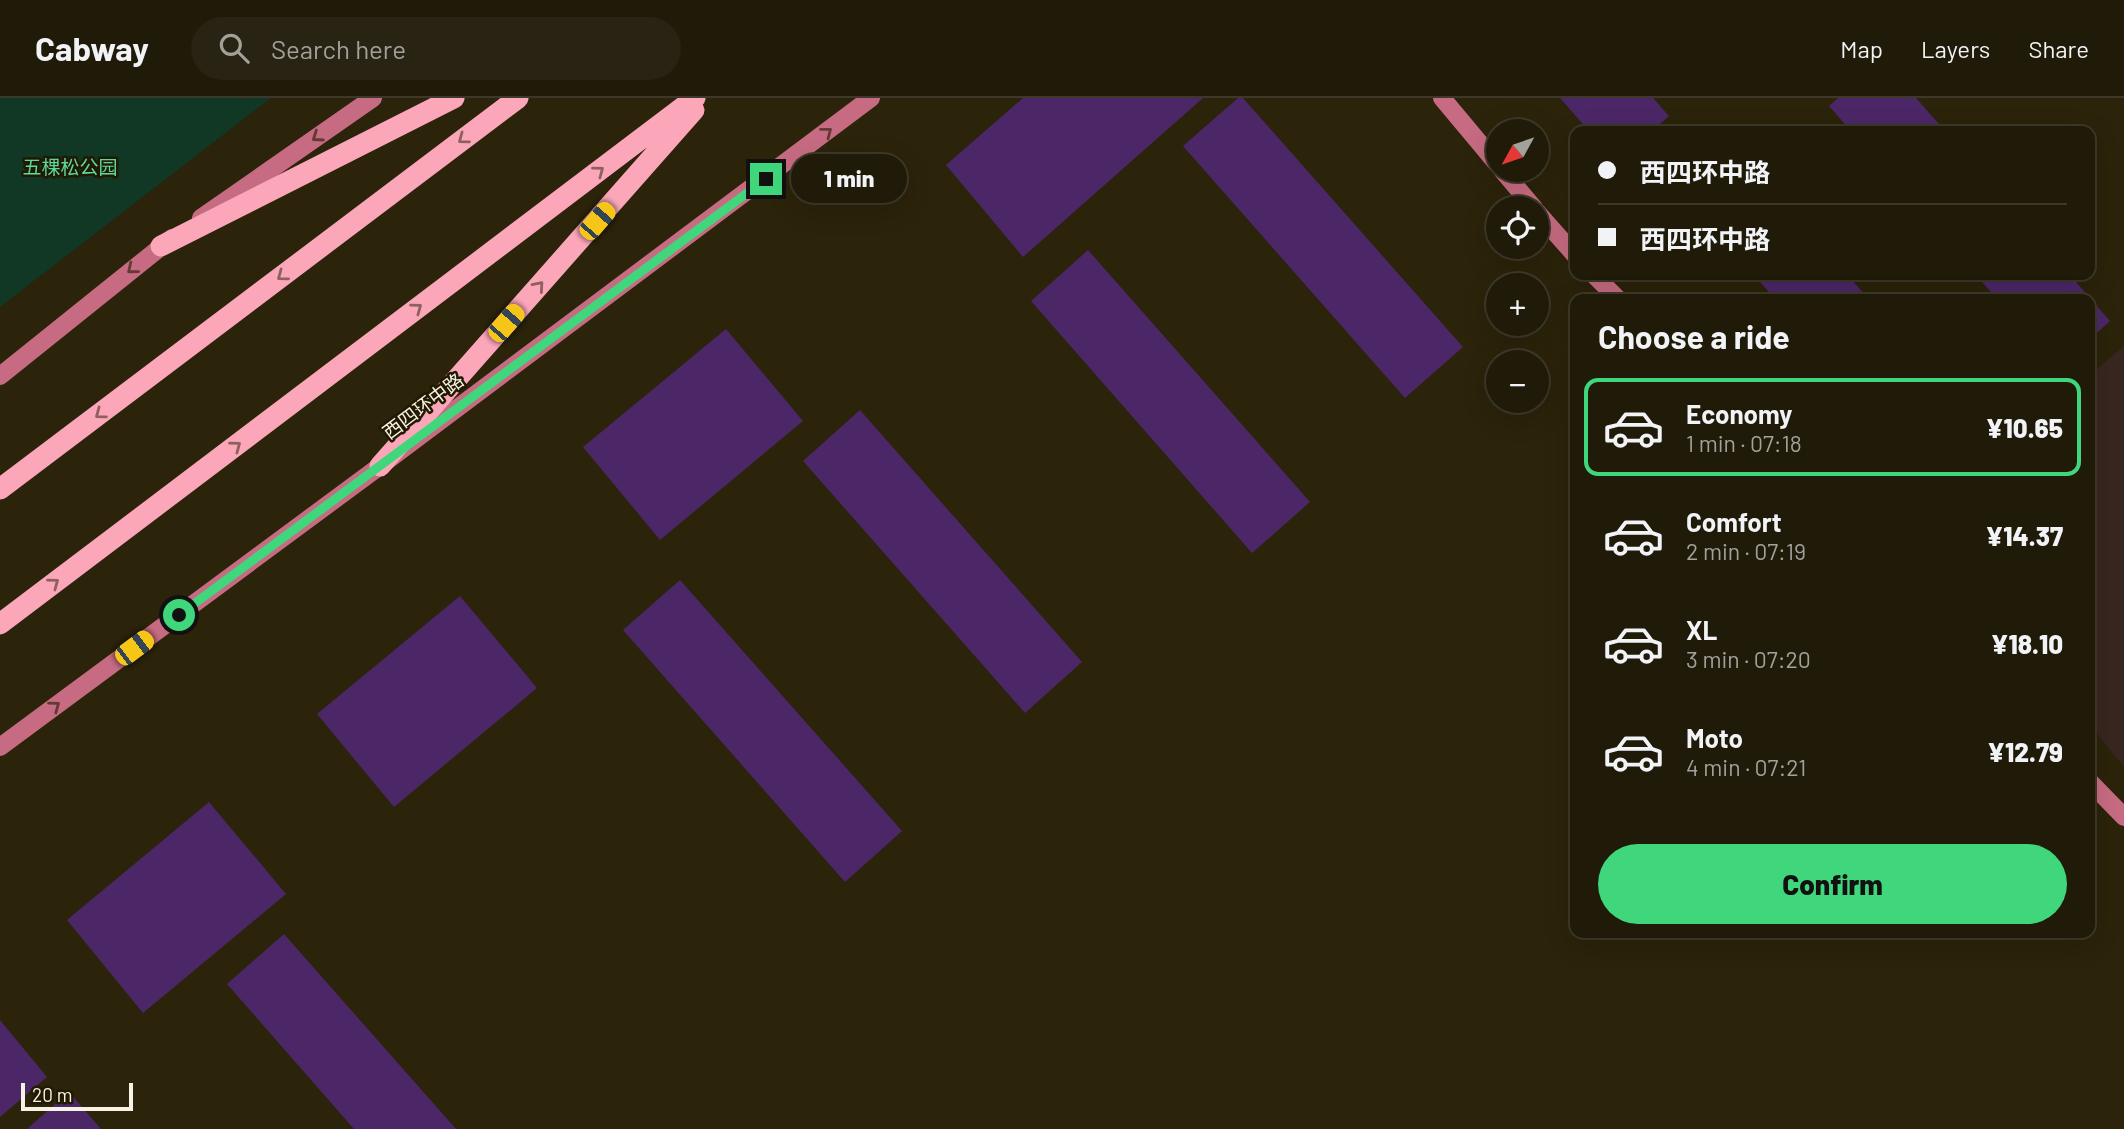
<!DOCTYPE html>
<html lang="en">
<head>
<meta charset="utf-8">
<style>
  :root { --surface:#201a08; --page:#282312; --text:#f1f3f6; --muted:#a2a19c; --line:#3d3829; --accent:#40d77c }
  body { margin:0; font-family:Barlow,"Noto Sans SC",sans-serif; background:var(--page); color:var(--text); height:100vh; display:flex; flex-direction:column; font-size:26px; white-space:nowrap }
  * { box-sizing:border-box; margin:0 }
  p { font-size:23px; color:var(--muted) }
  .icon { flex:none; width:38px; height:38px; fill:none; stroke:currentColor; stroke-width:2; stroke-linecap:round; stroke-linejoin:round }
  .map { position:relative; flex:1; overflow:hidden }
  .panel { position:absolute; left:1570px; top:196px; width:525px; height:644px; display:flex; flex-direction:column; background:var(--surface); border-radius:14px; box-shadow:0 7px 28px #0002,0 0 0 2px var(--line) }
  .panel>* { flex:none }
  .banner { position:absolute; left:1570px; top:28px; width:525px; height:154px; border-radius:14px; box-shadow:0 7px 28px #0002,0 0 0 2px var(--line); display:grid; align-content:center; height:154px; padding:0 28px; background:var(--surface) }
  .needle { width:46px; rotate:230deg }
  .controls { position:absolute; left:1486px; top:21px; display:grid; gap:14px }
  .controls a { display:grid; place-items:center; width:63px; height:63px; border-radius:50%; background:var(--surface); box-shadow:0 7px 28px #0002,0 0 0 2px var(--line); font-size:35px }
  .scale { position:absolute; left:21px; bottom:18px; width:112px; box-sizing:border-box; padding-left:7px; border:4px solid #f7f2e3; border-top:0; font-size:19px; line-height:24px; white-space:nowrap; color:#f7f2e3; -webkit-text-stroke:5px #211902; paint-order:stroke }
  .end { position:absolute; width:32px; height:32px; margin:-16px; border:9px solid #40d77c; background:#111; box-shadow:0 0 0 4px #111 }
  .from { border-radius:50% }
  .bubble { position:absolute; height:49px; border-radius:24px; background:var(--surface); box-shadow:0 7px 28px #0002,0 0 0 2px var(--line); font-size:23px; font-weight:800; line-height:49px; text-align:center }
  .car { position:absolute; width:21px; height:42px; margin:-21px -10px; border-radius:9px; box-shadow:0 0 5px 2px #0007; background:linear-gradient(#f5c518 24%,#345 0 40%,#f5c518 0 76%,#345 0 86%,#f5c518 0) }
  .banner b { display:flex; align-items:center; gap:24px; height:66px; font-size:26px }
  .banner b+b { border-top:2px solid var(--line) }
  .banner i { width:18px; height:18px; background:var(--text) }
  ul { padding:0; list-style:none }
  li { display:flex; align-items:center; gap:21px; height:98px; margin:0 14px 10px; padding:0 14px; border:4px solid transparent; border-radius:14px }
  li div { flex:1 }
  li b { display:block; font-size:26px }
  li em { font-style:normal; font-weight:800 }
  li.current { border-color:var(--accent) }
  li>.icon { width:63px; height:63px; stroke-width:1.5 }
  h2 { padding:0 28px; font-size:32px; line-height:84px }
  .cta { display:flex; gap:14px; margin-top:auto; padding:14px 28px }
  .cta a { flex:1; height:80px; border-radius:42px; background:var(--accent); color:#111; font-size:28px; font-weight:800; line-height:80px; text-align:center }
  header { display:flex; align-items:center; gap:42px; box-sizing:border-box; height:98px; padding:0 35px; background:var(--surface); border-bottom:2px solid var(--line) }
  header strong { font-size:33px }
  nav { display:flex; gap:38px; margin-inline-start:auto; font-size:24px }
  .search { width:490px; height:63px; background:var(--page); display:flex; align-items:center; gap:18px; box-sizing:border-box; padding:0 24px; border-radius:38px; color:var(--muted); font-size:26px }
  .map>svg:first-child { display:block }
  .education { fill:#382620 }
  .green { fill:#113725 }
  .building { fill:#4c2768 }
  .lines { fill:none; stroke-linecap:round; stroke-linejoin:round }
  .secondary { stroke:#c66b82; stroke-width:18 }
  .highway { stroke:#fca6ba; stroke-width:21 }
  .oneway { stroke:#633a35 }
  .oneway2 { stroke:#8e605e }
  .route { stroke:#40d77c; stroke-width:9 }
  .labels { text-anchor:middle; stroke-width:5; stroke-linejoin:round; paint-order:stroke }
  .park-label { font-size:19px; fill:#5bda9e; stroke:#211902 }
  .street-label { font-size:19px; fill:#f7f2e3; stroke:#211902 }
</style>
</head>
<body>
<header>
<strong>Cabway</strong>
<div class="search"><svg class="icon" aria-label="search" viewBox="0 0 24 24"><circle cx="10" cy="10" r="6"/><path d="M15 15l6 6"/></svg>Search here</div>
<nav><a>Map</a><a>Layers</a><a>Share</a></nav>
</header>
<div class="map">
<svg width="2124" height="1031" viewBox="0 0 2124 1031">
  <rect width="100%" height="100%" fill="#2b230a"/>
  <path class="education" d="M2124,248V669L2090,627V277Z"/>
  <path class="green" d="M0,0H271L0,209Z"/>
  <path class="building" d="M1023,0H1203L1023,159L946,67Z
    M1238,0H1243L1463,249L1405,300L1183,48Z
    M1560,0H1653L1669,18L1652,33H1589Z
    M1838,0H1916L1945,33H1851L1829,8Z
    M1088,152L1310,404L1252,455L1031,203Z
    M1754,177H1847L1869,201H1775Z
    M1976,177H2070L2110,223L2090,241V201H1997Z
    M726,231L803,323L660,442L583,349Z
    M860,312L1082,564L1025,615L803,363Z
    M680,482L902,733L845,784L623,532Z
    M460,498L537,590L394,709L317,616Z
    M209,704L286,796L143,915L67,822Z
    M284,836L456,1031H354L227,886Z
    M0,922L47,979L0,1019Z
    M69,994L101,1031H27Z"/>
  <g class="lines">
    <path class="secondary" d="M1442,0L1498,67
      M1502,72L1534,110
      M1536,113L1575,157
      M201,120L373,0
      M1594,177L1618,201
      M0,278L172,140
      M0,649L380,368L871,0
      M2090,684L2124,719"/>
    <path class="highway" d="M161,148L454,0
      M380,368L694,12
      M0,391L518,0
      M0,526L695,0"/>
  </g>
  <defs><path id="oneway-chevron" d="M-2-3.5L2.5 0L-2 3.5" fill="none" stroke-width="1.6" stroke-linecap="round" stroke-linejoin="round" transform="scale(1.75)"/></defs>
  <g class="oneway">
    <use href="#oneway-chevron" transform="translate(827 34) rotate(-38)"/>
    <use href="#oneway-chevron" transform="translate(317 39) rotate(145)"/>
    <use href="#oneway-chevron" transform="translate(132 171) rotate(141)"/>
    <use href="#oneway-chevron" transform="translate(55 608) rotate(-36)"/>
  </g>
  <g class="oneway2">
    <use href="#oneway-chevron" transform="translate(463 41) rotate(143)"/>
    <use href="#oneway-chevron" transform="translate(599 73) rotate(-37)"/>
    <use href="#oneway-chevron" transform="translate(282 178) rotate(143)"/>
    <use href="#oneway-chevron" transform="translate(539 188) rotate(-49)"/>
    <use href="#oneway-chevron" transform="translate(417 210) rotate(-37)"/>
    <use href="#oneway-chevron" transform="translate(100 316) rotate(143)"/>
    <use href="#oneway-chevron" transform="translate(236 348) rotate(-37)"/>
    <use href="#oneway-chevron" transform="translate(54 485) rotate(-37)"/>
  </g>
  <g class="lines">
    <path class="route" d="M179,517L766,81"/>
  </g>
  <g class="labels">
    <g class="park-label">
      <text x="70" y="76">五棵松公园</text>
    </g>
    <g class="street-label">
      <text transform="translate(423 308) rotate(-37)" y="7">西四环中路</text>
    </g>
  </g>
</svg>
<div class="controls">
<a><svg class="needle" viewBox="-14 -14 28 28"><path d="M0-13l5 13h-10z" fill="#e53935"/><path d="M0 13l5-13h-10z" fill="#a2a19c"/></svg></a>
<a><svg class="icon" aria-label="locate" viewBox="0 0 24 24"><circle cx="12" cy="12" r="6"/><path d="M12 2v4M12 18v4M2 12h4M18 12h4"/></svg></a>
<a>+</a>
<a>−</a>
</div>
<div class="scale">20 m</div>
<i class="end from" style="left:179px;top:517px"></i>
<i class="end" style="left:766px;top:81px"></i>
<div class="bubble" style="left:791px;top:56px;width:116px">1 min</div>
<i class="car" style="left:597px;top:123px;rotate:41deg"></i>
<i class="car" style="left:506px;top:225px;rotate:41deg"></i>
<i class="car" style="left:134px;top:550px;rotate:53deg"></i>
<div class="banner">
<b><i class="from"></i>西四环中路</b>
<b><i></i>西四环中路</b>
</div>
<section class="panel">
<h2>Choose a ride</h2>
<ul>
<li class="current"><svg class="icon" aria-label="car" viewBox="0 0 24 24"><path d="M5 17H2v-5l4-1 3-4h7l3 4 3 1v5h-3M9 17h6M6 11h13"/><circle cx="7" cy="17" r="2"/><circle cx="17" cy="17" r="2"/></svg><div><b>Economy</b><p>1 min · 07:18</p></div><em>¥10.65</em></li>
<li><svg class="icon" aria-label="car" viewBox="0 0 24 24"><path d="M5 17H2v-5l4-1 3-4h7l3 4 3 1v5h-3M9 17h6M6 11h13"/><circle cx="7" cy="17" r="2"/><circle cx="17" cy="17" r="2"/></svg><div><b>Comfort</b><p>2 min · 07:19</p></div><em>¥14.37</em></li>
<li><svg class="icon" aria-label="car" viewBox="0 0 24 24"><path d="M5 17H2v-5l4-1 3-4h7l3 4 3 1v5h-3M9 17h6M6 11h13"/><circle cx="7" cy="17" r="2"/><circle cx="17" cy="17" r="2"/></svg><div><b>XL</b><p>3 min · 07:20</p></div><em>¥18.10</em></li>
<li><svg class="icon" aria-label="car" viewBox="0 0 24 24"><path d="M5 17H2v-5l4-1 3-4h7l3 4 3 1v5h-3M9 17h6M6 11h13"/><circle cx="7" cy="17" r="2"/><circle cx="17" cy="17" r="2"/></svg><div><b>Moto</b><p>4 min · 07:21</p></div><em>¥12.79</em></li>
</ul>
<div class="cta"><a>Confirm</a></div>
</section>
</div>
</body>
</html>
